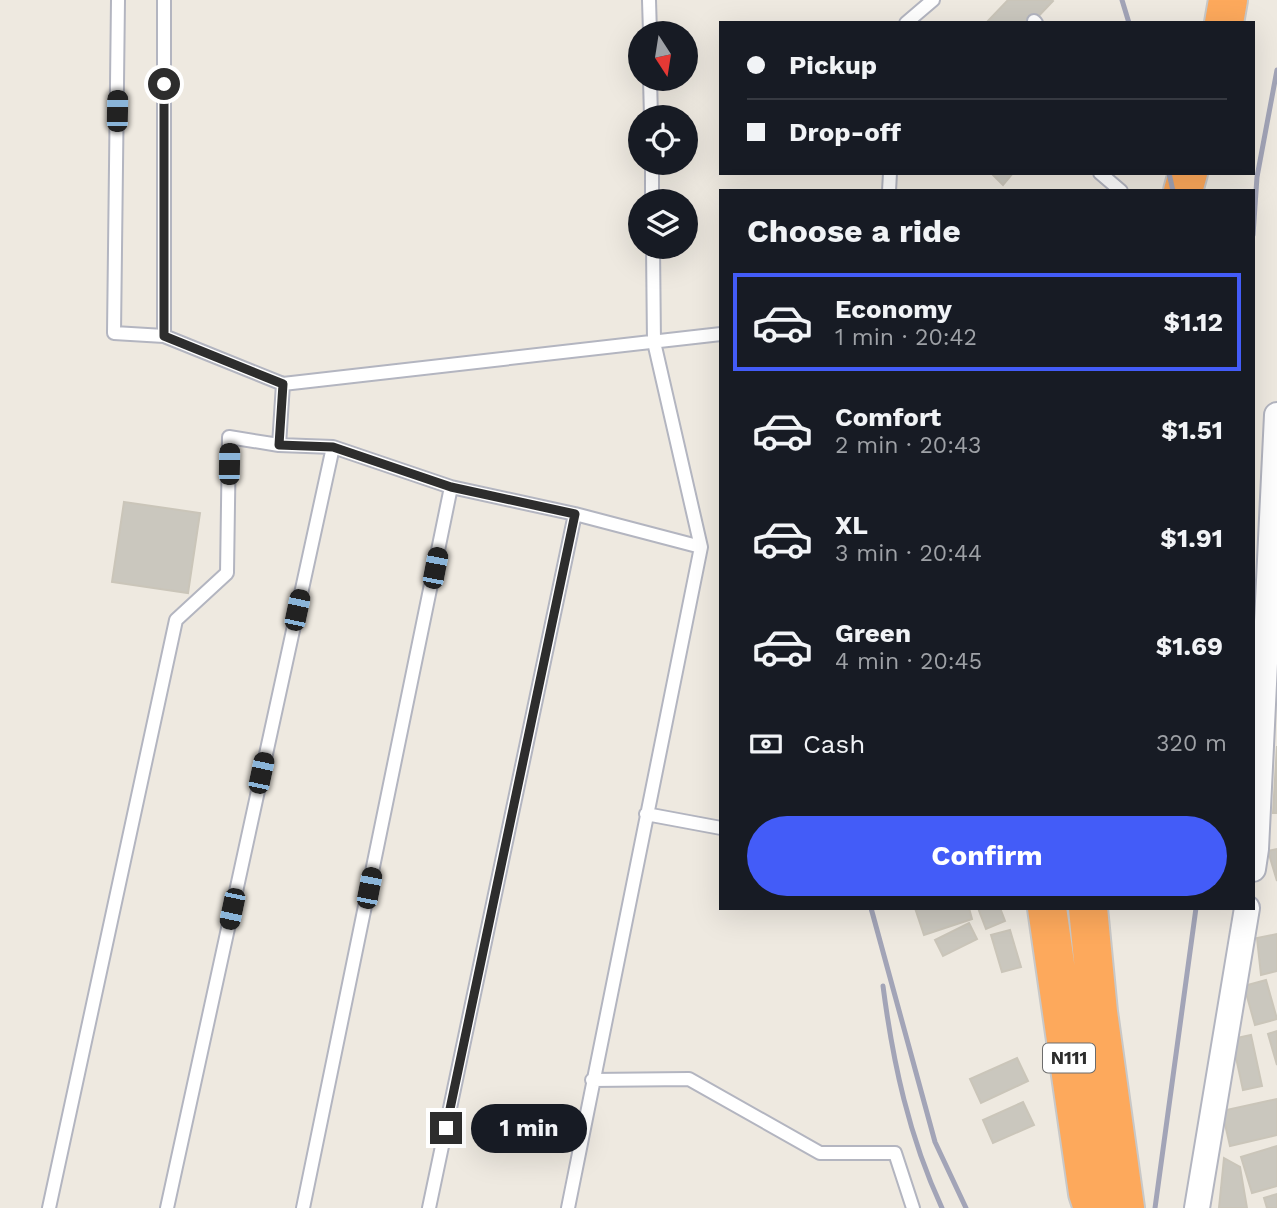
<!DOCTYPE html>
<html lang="en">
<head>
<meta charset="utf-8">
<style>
  :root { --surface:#171b24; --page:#242831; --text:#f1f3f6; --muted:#9ea1a6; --line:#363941; --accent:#435cf8 }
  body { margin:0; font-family:"Work Sans",sans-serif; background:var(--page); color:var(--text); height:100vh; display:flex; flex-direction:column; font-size:26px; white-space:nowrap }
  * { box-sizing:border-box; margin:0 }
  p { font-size:23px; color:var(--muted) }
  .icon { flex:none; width:38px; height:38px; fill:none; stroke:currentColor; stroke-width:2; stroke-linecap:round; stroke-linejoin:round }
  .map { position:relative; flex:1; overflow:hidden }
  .side { position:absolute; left:719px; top:189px; width:536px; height:721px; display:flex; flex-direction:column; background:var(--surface); border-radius:0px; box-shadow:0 7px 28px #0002 }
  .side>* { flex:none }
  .hud { position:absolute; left:719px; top:21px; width:536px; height:154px; border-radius:0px; box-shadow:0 7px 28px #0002; display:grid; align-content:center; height:154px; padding:0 28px; background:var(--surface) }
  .needle { width:46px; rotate:168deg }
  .fabs { position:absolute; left:628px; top:21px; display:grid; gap:14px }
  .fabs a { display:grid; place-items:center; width:70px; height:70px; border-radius:50%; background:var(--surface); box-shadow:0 7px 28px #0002; font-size:35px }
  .end { position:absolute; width:32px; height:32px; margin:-16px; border:9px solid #2d2d2d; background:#fff; box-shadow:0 0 0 4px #fff }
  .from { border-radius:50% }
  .bubble { position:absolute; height:49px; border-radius:24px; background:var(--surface); box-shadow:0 7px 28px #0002; font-size:23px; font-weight:700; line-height:49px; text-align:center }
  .car { position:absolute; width:21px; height:42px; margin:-21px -10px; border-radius:9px; box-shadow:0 0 5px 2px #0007; background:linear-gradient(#222 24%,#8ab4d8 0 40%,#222 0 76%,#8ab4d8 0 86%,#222 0) }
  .hud b { display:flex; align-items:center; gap:24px; height:66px; font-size:26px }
  .hud b+b { border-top:2px solid var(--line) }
  .hud i { width:18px; height:18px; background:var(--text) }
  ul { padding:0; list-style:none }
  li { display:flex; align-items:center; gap:21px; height:98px; margin:0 14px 10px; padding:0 14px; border:4px solid transparent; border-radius:0px }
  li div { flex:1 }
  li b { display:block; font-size:26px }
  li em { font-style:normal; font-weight:700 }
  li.on { border-color:var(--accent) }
  li>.icon { width:63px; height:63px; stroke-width:1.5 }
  h2 { padding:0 28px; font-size:32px; line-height:84px }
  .pay { display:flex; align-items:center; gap:18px; height:77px; padding:0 28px; font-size:26px }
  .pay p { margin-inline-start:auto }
  .action { display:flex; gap:14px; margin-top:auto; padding:14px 28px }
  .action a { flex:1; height:80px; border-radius:42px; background:var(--accent); color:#fff; font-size:28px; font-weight:700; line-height:80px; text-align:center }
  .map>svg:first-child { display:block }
  .building { fill:#cac7be; stroke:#cac5b9; stroke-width:2 }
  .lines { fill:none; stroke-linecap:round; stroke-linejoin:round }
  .lane-casing { stroke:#b3b5c0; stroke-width:16 }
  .street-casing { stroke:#b3b5c0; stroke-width:28 }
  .highway-casing { stroke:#c8c8c8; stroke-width:42 }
  .lane { stroke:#fff; stroke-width:12 }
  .street { stroke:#fff; stroke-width:24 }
  .highway { stroke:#fda95c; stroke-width:38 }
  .rail { stroke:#a2a4b7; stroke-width:5 }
  .route { stroke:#2d2d2d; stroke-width:9 }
  .labels { text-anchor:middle; stroke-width:5; stroke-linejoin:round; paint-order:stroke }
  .shield { fill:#fff; stroke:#6c6c6c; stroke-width:2 }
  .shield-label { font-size:18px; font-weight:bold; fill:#2d2d2d }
</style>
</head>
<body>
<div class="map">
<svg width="1277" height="1208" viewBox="0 0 1277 1208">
  <rect width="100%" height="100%" fill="#eee9e0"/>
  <path class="building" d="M1008,0H1052L1053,1L1032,23H986Z
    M991,173H1013L1003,185Z
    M124,502L200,513L188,593L112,582Z
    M1277,746V813H1273Z
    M1277,849V881L1268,851Z
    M915,908H969L972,919L924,935Z
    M978,908H1000L1005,921L986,929Z
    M969,923L977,939L943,956L935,940Z
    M1010,930L1021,967L1002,972L991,935Z
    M1277,934V971L1261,975L1257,938Z
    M1266,980L1277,1019L1255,1025L1244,986Z
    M1277,1031V1065L1268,1034Z
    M1251,1035L1262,1086L1243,1090L1232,1039Z
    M1017,1058L1028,1081L981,1103L970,1079Z
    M1277,1099V1135L1230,1146L1222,1111Z
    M1023,1102L1034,1125L993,1143L983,1120Z
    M1277,1146V1186L1252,1193L1241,1157Z
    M1224,1158L1240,1167L1247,1208H1219Z
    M1277,1194V1208H1267L1264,1198Z"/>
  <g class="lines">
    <defs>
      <path id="lane" d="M118,0L114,333L164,336
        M164,0V336L283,384
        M649,0L650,33
        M1034,21L1036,23
        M906,23L933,0
        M650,79L651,117
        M652,163V201
        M1100,173L1121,191
        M889,191L890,173
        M653,247L654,342L701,547
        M279,445L283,384L721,334
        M646,814L721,828
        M592,1080L689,1079L820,1153H895L913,1208
        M49,1208L176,620L227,573L229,437L279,445L333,447L451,487L575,514L701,547L568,1208
        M167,1208L333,447
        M303,1208L451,487
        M429,1208L575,514"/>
      <path id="street" d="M1253,869L1256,849L1277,415
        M1197,1208L1247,908"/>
      <path id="highway" d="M1224,23L1228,0
        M1183,191L1188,173
        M1047,908L1088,1193L1093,1208
        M1088,908L1098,1012L1125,1208"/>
    </defs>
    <use href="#lane" class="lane-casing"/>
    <use href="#street" class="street-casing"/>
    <use href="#highway" class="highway-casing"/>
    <use href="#lane" class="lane"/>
    <use href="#street" class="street"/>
    <use href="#highway" class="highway"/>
    <path class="rail" d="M1122,0L1129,23
      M1169,173L1173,191
      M1253,235L1257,177L1277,70
      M871,908L935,1142L966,1208
      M883,986C893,1063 909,1137 942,1208
      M1155,1208L1196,908"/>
  </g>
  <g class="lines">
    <path class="route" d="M164,84V336L283,384L279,445L333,447L451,487L575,514L446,1128"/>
  </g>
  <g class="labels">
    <rect class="shield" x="1043" y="1043.5" width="52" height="29" rx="5"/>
    <g class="shield-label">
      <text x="1069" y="1064">N111</text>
    </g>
  </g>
</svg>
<div class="fabs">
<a><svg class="needle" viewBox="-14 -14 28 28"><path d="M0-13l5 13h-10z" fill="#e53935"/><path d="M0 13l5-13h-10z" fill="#9ea1a6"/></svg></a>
<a><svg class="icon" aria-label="locate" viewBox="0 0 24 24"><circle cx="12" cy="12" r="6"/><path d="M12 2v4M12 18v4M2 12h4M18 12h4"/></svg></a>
<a><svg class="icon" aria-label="layers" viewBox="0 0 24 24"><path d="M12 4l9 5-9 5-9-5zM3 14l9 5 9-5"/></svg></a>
</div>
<i class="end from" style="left:164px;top:84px"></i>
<i class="end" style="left:446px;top:1128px"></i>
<div class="bubble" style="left:471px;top:1104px;width:116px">1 min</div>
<i class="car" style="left:117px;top:111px;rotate:1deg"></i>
<i class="car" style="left:229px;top:464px;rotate:1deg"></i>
<i class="car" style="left:435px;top:568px;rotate:11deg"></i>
<i class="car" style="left:297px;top:610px;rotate:12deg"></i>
<i class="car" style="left:261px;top:773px;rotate:12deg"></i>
<i class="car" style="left:369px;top:888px;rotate:11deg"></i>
<i class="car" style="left:232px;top:909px;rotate:192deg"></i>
<div class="hud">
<b><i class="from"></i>Pickup</b>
<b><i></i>Drop-off</b>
</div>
<section class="side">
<h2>Choose a ride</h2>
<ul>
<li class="on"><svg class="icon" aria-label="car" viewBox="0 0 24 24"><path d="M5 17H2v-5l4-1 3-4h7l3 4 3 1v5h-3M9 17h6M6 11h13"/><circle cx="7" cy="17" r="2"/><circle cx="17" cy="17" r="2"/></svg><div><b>Economy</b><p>1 min · 20:42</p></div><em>$1.12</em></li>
<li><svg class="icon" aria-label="car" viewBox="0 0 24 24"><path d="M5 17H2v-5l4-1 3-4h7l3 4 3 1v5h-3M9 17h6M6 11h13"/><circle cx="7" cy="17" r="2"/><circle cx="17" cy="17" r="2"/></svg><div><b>Comfort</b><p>2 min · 20:43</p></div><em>$1.51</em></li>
<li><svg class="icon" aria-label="car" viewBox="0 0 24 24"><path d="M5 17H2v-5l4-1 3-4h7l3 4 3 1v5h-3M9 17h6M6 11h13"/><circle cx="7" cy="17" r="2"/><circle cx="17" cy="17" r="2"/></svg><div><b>XL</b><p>3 min · 20:44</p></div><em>$1.91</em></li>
<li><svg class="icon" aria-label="car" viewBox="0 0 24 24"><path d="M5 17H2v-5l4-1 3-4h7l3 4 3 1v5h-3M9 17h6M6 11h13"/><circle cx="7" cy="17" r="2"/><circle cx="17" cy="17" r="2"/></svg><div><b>Green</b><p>4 min · 20:45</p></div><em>$1.69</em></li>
</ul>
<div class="pay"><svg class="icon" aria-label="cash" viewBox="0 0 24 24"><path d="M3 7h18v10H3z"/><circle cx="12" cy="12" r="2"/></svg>Cash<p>320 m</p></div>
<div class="action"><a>Confirm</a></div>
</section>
</div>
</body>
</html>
